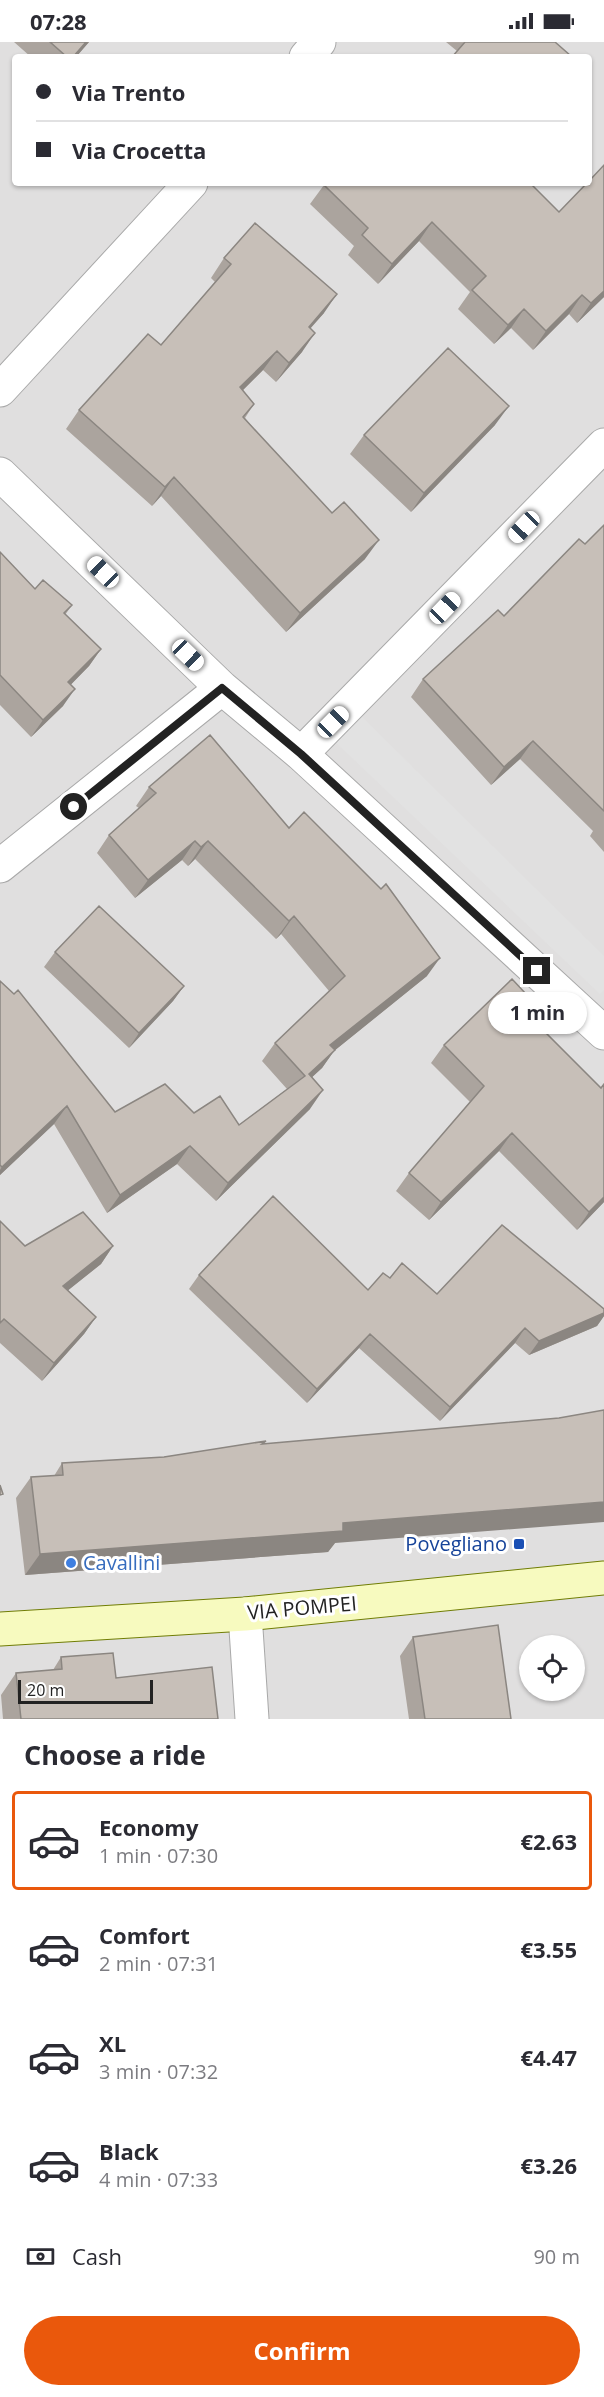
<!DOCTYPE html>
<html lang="en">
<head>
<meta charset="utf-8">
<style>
  :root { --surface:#fff; --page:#f2f2f3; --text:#2b2b33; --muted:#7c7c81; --line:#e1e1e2; --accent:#ea580c }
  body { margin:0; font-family:"Open Sans",sans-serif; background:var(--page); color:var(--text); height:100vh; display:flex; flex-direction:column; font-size:22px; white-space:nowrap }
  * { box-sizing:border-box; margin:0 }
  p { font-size:20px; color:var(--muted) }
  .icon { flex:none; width:33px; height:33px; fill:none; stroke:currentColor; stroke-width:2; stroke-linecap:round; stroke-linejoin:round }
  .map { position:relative; height:1677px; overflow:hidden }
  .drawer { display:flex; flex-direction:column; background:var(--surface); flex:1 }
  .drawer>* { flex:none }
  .guide { position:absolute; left:12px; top:12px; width:580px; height:132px; border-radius:6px; box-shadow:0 2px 4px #0004; display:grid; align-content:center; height:132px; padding:0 24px; background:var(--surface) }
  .controls { position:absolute; left:519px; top:1593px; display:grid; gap:12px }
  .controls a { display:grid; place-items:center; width:66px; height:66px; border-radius:50%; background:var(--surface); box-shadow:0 2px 4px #0004; font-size:30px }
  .scale { position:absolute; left:18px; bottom:15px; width:135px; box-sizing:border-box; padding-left:6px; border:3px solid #222; border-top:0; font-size:16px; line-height:21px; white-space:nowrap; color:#222; -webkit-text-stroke:4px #fff; paint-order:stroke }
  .end { position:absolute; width:27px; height:27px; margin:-14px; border:8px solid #222; background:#fff; box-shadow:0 0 0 3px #fff }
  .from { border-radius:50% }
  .bubble { position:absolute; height:42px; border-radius:21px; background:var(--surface); box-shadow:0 2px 4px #0004; font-size:20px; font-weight:700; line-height:42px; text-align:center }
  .car { position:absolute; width:18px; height:36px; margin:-18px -9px; border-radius:8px; box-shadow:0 0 4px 2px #0007; background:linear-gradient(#fff 24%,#345 0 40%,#fff 0 76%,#345 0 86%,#fff 0) }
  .guide b { display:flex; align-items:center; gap:21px; height:57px; font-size:22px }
  .guide b+b { border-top:2px solid var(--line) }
  .guide i { width:15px; height:15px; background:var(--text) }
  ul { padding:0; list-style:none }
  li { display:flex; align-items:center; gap:18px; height:99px; margin:0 12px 9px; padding:0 12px; border:3px solid transparent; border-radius:6px }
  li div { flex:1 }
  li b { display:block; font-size:22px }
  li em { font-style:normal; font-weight:700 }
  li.on { border-color:var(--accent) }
  li>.icon { width:54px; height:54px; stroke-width:1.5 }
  h2 { padding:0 24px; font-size:27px; line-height:72px }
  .pay { display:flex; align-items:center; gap:15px; height:66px; padding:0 24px; font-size:22px }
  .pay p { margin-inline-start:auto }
  .primary-button { display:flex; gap:12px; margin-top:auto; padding:12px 24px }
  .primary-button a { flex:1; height:69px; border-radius:36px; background:var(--accent); color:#fff; font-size:24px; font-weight:700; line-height:69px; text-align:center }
  .status { display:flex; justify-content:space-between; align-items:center; height:42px; padding:0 30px; background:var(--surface); direction:ltr }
  .status svg { height:16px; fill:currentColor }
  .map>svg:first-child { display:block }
  .residential { fill:#e0dfdf; fill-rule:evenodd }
  .parking { fill:#e2e2e2 }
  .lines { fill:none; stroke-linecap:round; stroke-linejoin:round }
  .street-casing { stroke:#a9a9a9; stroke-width:35 }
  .secondary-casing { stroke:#707d05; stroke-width:35 }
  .street { stroke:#fff; stroke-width:33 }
  .secondary { stroke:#f7fabf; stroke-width:33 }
  .wall { fill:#aba49e }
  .shaded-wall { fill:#8b8681 }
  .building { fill:#c7bfb8; stroke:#8b8681; stroke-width:1.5 }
  .route { stroke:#222; stroke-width:8 }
  .transit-dot { fill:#1a4fb4; stroke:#fff; stroke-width:2 }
  .shop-dot { fill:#3f7fe0; stroke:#fff; stroke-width:2 }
  .labels { text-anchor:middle; stroke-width:6; stroke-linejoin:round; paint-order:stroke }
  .transit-label { font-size:20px; fill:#164399; stroke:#fff; text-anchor:end }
  .shop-label { font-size:20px; fill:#366cbe; stroke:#fff; text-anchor:start }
  .street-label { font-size:20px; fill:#222; stroke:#fff }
</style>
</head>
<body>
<div class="status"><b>07:28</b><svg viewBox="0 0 49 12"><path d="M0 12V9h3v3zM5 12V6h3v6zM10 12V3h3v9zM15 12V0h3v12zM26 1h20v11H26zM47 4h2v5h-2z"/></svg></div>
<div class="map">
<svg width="604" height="1677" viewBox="0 0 604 1677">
  <rect width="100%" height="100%" fill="#f2efe9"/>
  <path class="residential" d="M0,0H604V1677H0ZM15,15H590V141H15ZM530,1604H574V1648H530Z"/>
  <path class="parking" d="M353,666L604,914V948L600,952L327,692Z"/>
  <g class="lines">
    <defs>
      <path id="street" d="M306,15L319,0
        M0,348L191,141
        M0,432L222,646L301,712L604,991
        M301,712L604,403
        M0,824L222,646
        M245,1572L252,1677"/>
      <path id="secondary" d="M0,1587L245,1572L604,1536"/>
    </defs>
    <use href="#street" class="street-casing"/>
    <use href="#secondary" class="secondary-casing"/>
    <use href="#street" class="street"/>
    <use href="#secondary" class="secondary"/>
  </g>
  <path class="wall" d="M14,0H89L76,15H31Z
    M446,0H555L457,9Z
    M604,123V255L577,281L569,272L533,308L511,286L494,302L458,267L470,250L419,199L378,242L348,213L354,204L310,162L324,143L559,170Z
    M224,216L324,271L310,286L302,310L276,340L263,328L242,349L254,362L245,376L365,517L286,590L161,454L152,464L66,387L79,368L161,303L215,240L211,236Z
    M495,383L411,470L350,412L364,393Z
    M604,483V810L590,794L593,789L520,717L491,743L411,655L423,637L504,574L585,502Z
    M0,510L35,547L72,563L65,573L101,607L89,624L70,643L63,664L31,695L0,663Z
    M149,745L289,786L427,934L334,1009L322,1026L312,1035L310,1067L216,1159L177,1122L107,1171L54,1082L0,1133V939L115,1070L194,1071L239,1083L287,1047L262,1019L275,1001L329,949L281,892L276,897L195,817L188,824L182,818L135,856L97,811L109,793L139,766L136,764Z
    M55,910L184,944L173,959L129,1006L44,925Z
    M534,978L601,1046L604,1042V1160L577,1188L499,1109L429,1178L396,1149L409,1131L470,1060L431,1021L444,1003Z
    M0,1179L25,1204H113L101,1222L68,1248L96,1275L84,1292L42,1339L0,1301Z
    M199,1233L368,1248L390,1236L437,1252L604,1267V1274L597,1284L529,1313L515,1301L440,1379L359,1306L307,1361L189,1247Z
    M266,1399L263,1402L335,1501L328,1510L25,1533L16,1456L31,1435L54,1434L62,1421L164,1415Z
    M413,1595L511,1677H409L400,1614Z
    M61,1615L116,1636L218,1677H3L1,1653L16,1631L53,1628Z"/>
  <path class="shaded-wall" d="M86,0H89L76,15H73Z
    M432,180L419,199L378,242L392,222Z
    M604,249V255L577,281L591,261Z
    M337,252L324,271L295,304L309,285Z
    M582,253L569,272L533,308L546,289Z
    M524,267L511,286L494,302L508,283Z
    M315,291L302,310L276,340L289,321Z
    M277,309L263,328L226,365L240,345Z
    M509,364L495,383L411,470L424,451Z
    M174,435L161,454L152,464L165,445Z
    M379,498L365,517L286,590L300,571Z
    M101,607L89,624L56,658L68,640Z
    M75,647L63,664L31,695L43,678Z
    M533,699L520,717L491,743L504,725Z
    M195,799L182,818L135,856L148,838Z
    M208,799L195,817L188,824L201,805Z
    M294,874L281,892L276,897L289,879Z
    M440,916L427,934L334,1009L322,1026L296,1050L330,1003Z
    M184,944L173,959L129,1006L139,991Z
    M323,1048L310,1067L216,1159L228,1141Z
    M67,1064L54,1082L0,1133V1128L2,1125Z
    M512,1091L499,1109L429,1178L441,1160Z
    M190,1104L177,1122L107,1171L120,1153Z
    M604,1155V1160L577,1188L589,1170Z
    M113,1204L101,1222L51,1262L63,1244Z
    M604,1271V1274L597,1284L529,1313L539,1299Z
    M96,1275L84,1292L42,1339L54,1321Z
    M525,1286L515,1301L440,1379L450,1365Z
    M370,1292L359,1306L307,1361L317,1347Z
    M604,1460V1480L335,1501L328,1510L25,1533L40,1512L343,1481Z"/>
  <path class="building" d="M50,0H86L73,15H67Z
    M465,0H555L571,14L570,15H452Z
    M604,123V249L591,261L582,253L546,289L524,267L508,283L472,248L486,234L432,180L392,222L362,193L368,186L324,143L325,141H530L559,170L587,141H590V138Z
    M255,181L337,252L309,285L315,291L289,321L277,309L240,345L254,362L243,375L332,471L344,460L379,498L300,571L174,435L165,445L79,368L148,292L161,303L231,222L224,216Z
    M448,306L509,364L424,451L364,393Z
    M604,483V769L533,699L504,725L423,637L498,568L504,574L579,497L585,502Z
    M0,510L35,547L43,538L72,563L64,571L101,607L68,640L75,647L43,678L0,633Z
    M210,693L289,786L304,770L381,847L386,842L440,916L330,1003L335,1008L309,1032L323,1048L228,1141L190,1104L120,1153L67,1064L2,1125L0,1123V939L14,952L18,948L115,1070L165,1042L194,1071L220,1054L239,1083L305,1034L275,1001L345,934L294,874L289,879L208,799L201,805L195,799L148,838L109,793L156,751L149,745Z
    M99,864L184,944L139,991L55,910Z
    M512,937L541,968L532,977L601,1046L604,1042V1155L589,1170L512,1091L441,1160L409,1131L484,1044L444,1003Z
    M273,1154L368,1248L383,1231L390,1236L402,1221L437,1252L502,1183L604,1267V1271L539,1299L525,1286L450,1365L370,1292L317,1347L199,1233Z
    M83,1170L113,1204L63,1244L96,1275L54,1321L4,1277L0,1281V1179L25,1204Z
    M604,1368V1460L343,1481V1489L40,1512L31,1435L63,1433L62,1421L164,1415L266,1399L262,1402L559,1376Z
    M0,1443L3,1452L0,1453Z
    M498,1583L511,1677H425L413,1595Z
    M113,1611L116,1636L212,1625L218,1677H21L16,1631L62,1627L61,1615Z"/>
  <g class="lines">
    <path class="route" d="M74,765L222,646L301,712L537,929"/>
  </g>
  <rect class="transit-dot" x="513" y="1496" width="12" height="12" rx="3"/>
  <circle class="shop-dot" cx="71" cy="1521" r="6"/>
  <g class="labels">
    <g class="transit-label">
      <text x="507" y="1509">Povegliano</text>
    </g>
    <g class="shop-label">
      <text x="83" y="1528">Cavallini</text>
    </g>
    <g class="street-label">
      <text transform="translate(302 1566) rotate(-5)" y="7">VIA POMPEI</text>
    </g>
  </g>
</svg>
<div class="controls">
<a><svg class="icon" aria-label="locate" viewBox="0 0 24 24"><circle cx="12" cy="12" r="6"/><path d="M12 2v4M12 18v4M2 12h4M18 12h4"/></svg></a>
</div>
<div class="scale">20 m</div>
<i class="end from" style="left:74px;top:765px"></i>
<i class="end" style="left:537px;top:929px"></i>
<div class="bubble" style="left:488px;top:950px;width:99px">1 min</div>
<i class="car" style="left:524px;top:485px;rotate:224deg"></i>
<i class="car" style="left:103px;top:530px;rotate:314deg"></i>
<i class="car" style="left:445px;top:566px;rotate:44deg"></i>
<i class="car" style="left:188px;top:613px;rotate:134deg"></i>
<i class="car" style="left:333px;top:680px;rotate:45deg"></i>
<div class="guide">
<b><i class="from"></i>Via Trento</b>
<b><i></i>Via Crocetta</b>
</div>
</div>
<section class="drawer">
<h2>Choose a ride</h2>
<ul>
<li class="on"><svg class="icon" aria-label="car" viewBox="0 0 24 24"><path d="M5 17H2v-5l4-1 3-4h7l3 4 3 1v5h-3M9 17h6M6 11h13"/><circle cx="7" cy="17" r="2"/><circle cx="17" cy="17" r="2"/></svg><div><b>Economy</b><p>1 min · 07:30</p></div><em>€2.63</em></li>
<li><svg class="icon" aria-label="car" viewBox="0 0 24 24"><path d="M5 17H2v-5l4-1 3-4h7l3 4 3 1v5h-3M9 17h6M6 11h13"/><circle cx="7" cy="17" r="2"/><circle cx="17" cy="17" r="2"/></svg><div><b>Comfort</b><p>2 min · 07:31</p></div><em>€3.55</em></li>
<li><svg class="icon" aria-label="car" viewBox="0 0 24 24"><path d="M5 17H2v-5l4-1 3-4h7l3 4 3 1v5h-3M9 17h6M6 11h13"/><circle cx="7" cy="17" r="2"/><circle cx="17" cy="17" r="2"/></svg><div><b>XL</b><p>3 min · 07:32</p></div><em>€4.47</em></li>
<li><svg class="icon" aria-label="car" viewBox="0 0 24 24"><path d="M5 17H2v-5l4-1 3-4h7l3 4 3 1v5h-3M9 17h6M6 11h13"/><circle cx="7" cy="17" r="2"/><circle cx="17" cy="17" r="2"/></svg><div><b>Black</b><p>4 min · 07:33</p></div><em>€3.26</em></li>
</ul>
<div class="pay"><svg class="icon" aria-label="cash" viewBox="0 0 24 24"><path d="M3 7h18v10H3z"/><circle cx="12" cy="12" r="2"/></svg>Cash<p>90 m</p></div>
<div class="primary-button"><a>Confirm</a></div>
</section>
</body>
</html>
